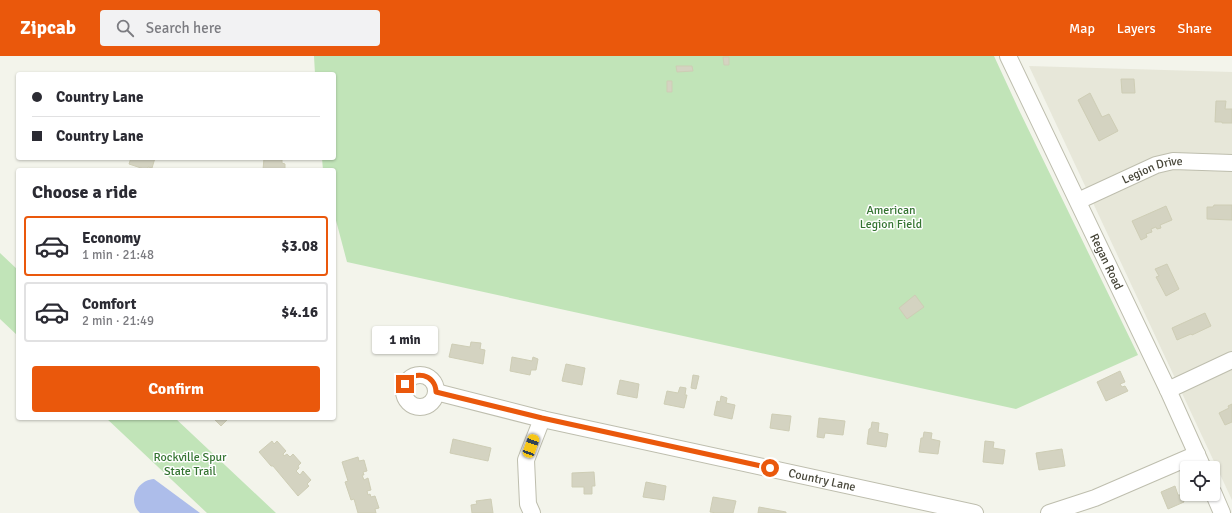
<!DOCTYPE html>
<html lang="en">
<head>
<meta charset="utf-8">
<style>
  :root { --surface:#fff; --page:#f2f2f3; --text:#2b2b33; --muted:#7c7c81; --line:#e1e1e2; --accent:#ea580c }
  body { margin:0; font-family:Signika,sans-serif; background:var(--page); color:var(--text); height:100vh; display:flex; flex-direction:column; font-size:15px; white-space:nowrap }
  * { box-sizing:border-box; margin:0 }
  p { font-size:13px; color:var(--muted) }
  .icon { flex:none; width:22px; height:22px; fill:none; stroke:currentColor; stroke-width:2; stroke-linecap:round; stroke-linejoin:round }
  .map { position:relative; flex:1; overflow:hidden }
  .side { position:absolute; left:16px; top:112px; width:320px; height:252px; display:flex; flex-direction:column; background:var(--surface); border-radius:4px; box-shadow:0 1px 3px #0004 }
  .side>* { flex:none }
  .banner { position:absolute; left:16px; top:16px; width:320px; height:88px; border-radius:4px; box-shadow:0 1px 3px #0004; display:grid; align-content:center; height:88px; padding:0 16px; background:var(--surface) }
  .controls { position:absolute; left:1180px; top:405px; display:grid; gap:8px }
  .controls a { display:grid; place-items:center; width:40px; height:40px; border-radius:4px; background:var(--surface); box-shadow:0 1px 3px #0004; font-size:20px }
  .end { position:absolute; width:18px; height:18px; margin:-9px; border:5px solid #ea580c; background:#fff; box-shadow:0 0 0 2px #fff }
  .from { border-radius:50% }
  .bubble { position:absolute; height:28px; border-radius:4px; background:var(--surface); box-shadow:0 1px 3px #0004; font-size:13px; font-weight:700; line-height:28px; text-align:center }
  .car { position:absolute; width:12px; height:24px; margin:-12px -6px; border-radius:5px; box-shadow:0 0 3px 1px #0007; background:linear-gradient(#f5c518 24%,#345 0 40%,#f5c518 0 76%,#345 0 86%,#f5c518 0) }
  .banner b { display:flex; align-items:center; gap:14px; height:38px; font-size:15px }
  .banner b+b { border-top:1px solid var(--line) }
  .banner i { width:10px; height:10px; background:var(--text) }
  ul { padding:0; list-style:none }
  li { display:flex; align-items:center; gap:12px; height:60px; margin:0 8px 6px; padding:0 8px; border:2px solid var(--line); border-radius:4px }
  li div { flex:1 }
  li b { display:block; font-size:15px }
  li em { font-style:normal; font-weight:700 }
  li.selected { border-color:var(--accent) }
  li>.icon { width:36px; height:36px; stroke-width:1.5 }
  h2 { padding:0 16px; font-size:18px; line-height:48px }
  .cta { display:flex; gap:8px; margin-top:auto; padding:8px 16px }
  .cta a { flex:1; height:46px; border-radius:4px; background:var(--accent); color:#fff; font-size:16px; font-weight:700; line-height:46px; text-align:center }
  header { display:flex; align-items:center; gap:24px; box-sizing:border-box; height:56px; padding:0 20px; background:var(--accent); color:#fff }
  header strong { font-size:19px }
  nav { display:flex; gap:22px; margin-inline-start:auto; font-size:14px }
  .search { width:280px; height:36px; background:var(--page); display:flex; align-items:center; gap:10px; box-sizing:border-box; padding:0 14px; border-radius:4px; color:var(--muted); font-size:15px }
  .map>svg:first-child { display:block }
  .residential { fill:#e7e7d9 }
  .green { fill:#c1e4b8 }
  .water { fill:#adbdea }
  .building { fill:#d4d3c1; stroke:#cecdb5 }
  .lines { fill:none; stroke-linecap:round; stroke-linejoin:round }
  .minor-casing { stroke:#bebeae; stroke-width:18 }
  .minor { stroke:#fff; stroke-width:16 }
  .route { stroke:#ea580c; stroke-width:5 }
  .labels { text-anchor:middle; stroke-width:3; stroke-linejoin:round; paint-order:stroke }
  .street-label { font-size:12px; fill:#474639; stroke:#fff }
  .park-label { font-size:12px; fill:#357432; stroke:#fff }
</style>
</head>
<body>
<header>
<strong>Zipcab</strong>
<div class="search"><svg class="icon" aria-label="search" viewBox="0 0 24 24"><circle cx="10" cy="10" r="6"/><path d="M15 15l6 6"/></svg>Search here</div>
<nav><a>Map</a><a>Layers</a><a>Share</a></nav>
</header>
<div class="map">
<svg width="1232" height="457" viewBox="0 0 1232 457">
  <rect width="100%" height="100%" fill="#f3f4eb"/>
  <path class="residential" d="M1029,10L1232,16V444Z"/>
  <path class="green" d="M314,0H994L1018,52L1138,299L1016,353L347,206L334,157V114H323L322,102H334V18H315Z
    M0,197L18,214V280L0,263Z
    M106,362H175L276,457H207Z"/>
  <path class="water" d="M154,423L200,457H140C127,445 137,424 154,423Z"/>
  <path class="building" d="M723,1H729V9H724Z
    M676,10H692L693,15L677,16Z
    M1121,23H1134L1135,37H1122Z
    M667,25H672V36H667Z
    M1090,37L1102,61L1109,58L1118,75L1099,85L1078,44Z
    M1216,45H1226L1225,53H1232V67H1222V66H1215Z
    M131,102H155L152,112L148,111L147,114L129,108Z
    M264,102H280V103H282V107L285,108V114H263Z
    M1214,149H1232V164L1207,163V151H1213Z
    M1166,150L1172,164L1160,169L1161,172L1157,173L1156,171L1151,173L1152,176L1146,178L1147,181L1141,184L1132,165Z
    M1167,208L1179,233L1166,240L1156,221L1159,220L1155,213Z
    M915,239L924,251L907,263L899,252Z
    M1205,257L1211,270L1192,279L1191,278L1177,284L1172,272Z
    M403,271L414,273V276L423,278L421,293L390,289L392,275L403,277Z
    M471,286L481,287L480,293L485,294L483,308L449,301L452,288L470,291Z
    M512,301L532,305L533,301L538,303L536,314H531L530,319L510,315Z
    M566,308L585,312L582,329L562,325Z
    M1120,315L1125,326L1120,328L1122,331L1125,330L1128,335L1106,345L1097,326Z
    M693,319L699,320L696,333L691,332Z
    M620,324L639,328L637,342L617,338Z
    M680,331L686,332L685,339H687L684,352L664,348L667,335L678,337Z
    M721,340L727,342L726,347L735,349L732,363L714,359L717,345L720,346Z
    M1232,348V366L1225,369L1219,357L1229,352L1228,350Z
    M772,358L791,360L789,375L770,372Z
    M213,362H229L221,370Z
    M819,362L845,365L843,379L825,377L824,382L817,381Z
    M872,366L879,367L878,376L888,378L886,391L867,388L869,373L871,372Z
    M924,376L932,377L931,383L940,385L938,398L919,396L921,382H923Z
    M453,383L491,392L488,405L450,397Z
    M272,385L274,388L277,385L286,395L283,398L284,400L287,398L290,401L293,398L301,407L298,410L299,412L296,415L300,419L303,415L311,424L307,428L309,430L298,440L273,410H271L259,396Z
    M985,385L994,386L993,392L1005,394L1003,408L983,406Z
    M1062,393L1065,410L1039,414L1036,397Z
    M358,401L359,405L364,404L367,415L363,416L364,419H362L364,424L368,422L371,434L367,435L368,439L370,438L371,441L375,440L379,452L375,453L376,457H358L354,443L351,444L345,426L348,425L342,406Z
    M594,416L595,430H592V438H584V431H572V417Z
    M646,426L666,430L664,444L643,441Z
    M1175,430L1178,439H1181L1184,446L1168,453L1161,436Z
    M713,441L736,445L733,457H717L710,456Z
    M491,443L493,457H472L471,449L477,448L476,445Z
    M759,451L786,456V457H758Z"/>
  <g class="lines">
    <defs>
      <g id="minor">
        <path id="s1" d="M1008,0L1168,334L1203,412"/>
        <path id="s2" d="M1078,145L1156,109L1173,105L1232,107"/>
        <circle cx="420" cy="335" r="16"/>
        <path d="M1168,334L1232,304"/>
        <path id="s3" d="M436,336L542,363L975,457"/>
        <path d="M1213,436L1222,457"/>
        <path d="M532,457L528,448L526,404L542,363"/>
        <path d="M1049,457L1095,442L1197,398"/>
      </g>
    </defs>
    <use href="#minor" class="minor-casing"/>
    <use href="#minor" class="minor"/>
  </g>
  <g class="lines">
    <path class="route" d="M405,328C413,313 436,318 436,336L542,362L770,412"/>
  </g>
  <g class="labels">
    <g class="street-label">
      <text dy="4" stroke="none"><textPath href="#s2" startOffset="81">Legion Drive</textPath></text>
      <text dy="4" stroke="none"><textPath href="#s1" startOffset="228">Regan Road</textPath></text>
      <text dy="4" stroke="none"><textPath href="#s3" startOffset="396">Country Lane</textPath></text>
    </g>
    <g class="park-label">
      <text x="891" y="158">American<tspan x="891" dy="14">Legion Field</tspan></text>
      <text x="190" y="405">Rockville Spur<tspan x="190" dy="14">State Trail</tspan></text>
    </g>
  </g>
</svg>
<div class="controls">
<a><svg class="icon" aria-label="locate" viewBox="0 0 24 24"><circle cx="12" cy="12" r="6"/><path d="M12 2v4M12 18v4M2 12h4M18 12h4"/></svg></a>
</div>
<i class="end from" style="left:770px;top:412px"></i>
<i class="end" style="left:405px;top:328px"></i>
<div class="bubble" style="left:372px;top:270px;width:66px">1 min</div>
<i class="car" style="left:531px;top:390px;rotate:20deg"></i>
<div class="banner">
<b><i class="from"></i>Country Lane</b>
<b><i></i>Country Lane</b>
</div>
<section class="side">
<h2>Choose a ride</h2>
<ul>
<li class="selected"><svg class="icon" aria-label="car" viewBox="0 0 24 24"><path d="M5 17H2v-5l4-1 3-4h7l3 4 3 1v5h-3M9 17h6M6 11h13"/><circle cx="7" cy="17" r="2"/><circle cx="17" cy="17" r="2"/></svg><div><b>Economy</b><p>1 min · 21:48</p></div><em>$3.08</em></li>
<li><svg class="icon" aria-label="car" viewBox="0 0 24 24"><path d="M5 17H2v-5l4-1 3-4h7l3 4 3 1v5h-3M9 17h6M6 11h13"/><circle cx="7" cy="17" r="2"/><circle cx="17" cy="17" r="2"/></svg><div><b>Comfort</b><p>2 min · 21:49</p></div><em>$4.16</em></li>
</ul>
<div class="cta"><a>Confirm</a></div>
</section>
</div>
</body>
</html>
